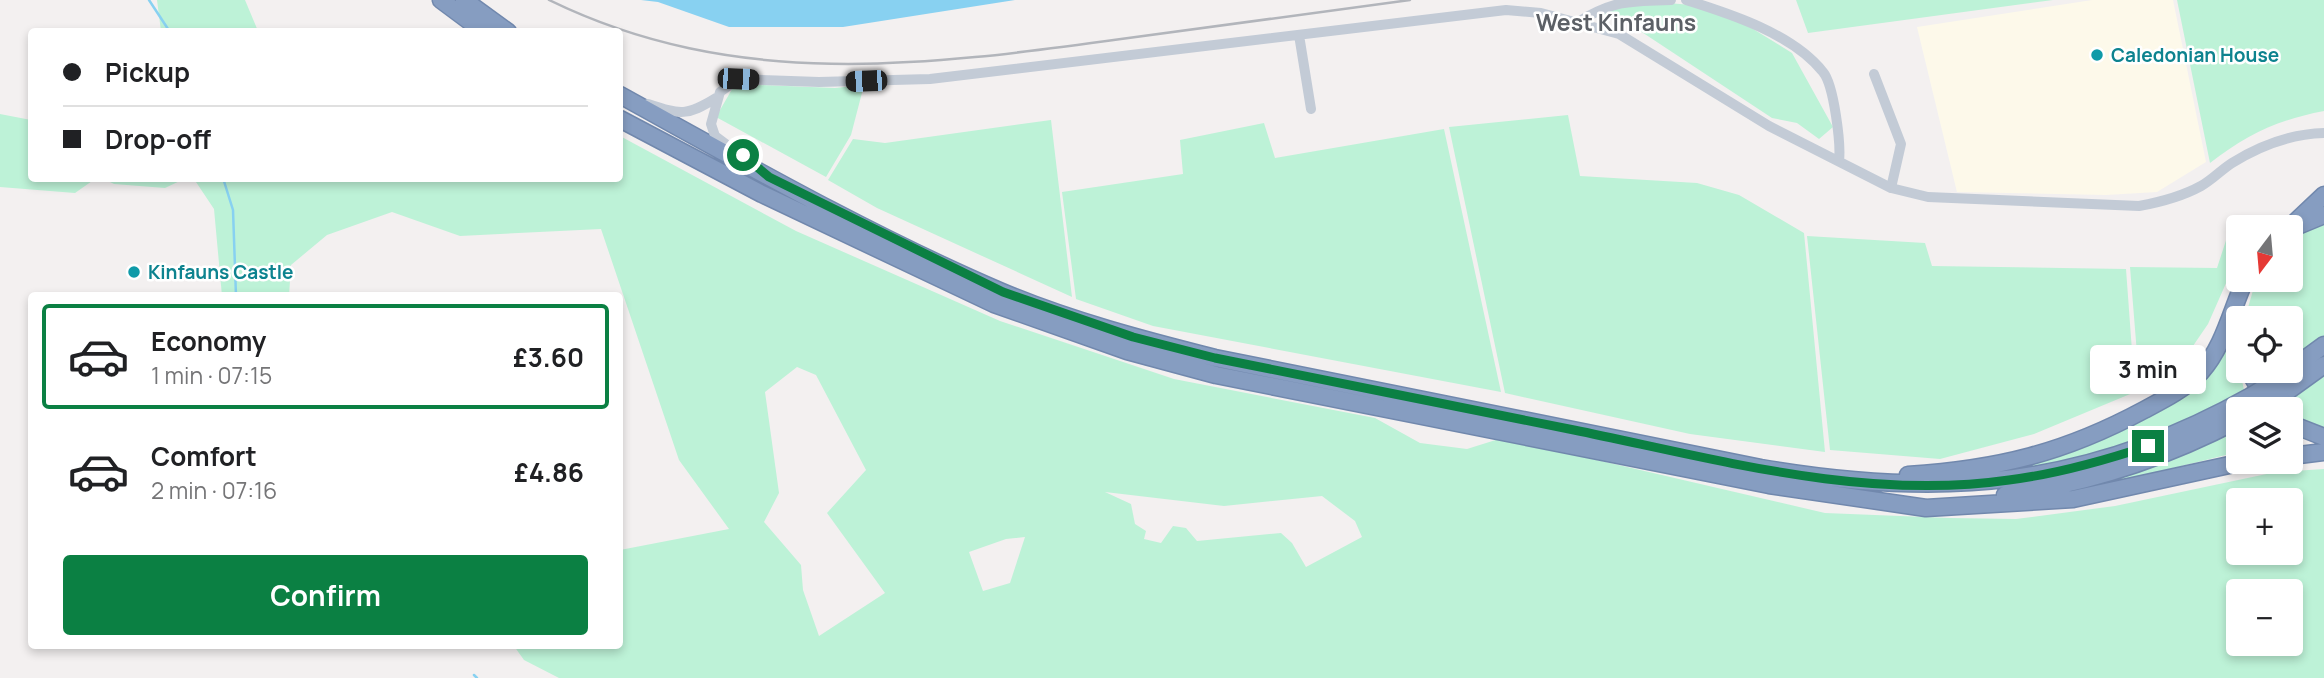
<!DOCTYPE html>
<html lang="en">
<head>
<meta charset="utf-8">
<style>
  :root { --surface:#fff; --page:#f6f6f6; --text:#202124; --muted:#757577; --line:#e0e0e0; --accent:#0b8043 }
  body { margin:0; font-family:Manrope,sans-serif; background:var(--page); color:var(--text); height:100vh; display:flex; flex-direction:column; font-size:26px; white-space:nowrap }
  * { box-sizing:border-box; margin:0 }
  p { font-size:23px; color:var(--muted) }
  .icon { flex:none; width:38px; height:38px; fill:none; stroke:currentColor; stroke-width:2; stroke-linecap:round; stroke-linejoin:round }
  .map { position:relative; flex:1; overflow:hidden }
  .details { position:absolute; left:28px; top:292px; width:595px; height:357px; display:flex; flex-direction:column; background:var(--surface); border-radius:7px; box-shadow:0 4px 10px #0003 }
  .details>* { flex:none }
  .guide { position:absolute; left:28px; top:28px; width:595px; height:154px; border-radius:7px; box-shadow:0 4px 10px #0003; display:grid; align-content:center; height:154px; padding:0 35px; background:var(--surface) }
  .needle { width:46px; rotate:196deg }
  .buttons { position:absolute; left:2226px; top:215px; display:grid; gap:14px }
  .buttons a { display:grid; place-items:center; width:77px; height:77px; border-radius:7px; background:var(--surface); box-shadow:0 4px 10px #0003; font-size:35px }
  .end { position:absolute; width:32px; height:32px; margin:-16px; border:9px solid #0b8043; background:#fff; box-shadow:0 0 0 4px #fff }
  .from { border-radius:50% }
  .bubble { position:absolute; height:49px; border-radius:7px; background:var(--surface); box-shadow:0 4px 10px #0003; font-size:23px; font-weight:700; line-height:49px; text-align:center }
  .car { position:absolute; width:21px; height:42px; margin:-21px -10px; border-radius:9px; box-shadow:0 0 5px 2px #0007; background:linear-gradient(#222 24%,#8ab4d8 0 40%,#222 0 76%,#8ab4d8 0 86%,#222 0) }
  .guide b { display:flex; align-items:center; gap:24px; height:66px; font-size:26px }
  .guide b+b { border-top:2px solid var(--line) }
  .guide i { width:18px; height:18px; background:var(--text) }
  ul { padding:12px 0 0; list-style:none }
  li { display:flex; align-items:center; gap:21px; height:105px; margin:0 14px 10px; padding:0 21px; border:4px solid transparent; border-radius:7px }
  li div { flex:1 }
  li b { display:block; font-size:26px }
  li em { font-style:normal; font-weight:700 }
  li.on { border-color:var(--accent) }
  li>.icon { width:63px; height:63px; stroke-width:1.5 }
  .primary-button { display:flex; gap:14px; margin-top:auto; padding:14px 35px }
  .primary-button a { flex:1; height:80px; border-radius:7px; background:var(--accent); color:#fff; font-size:28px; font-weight:700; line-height:80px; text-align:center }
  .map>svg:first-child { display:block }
  .commercial { fill:#fdf9ea }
  .green { fill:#bdf2d7; fill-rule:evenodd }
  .water { fill:#88d1f1 }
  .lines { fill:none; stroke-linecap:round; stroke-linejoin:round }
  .stream { stroke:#88d1f1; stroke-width:2.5 }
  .highway-casing { stroke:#7188ad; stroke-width:19 }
  .minor { stroke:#c3cbd6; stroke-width:10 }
  .highway { stroke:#869dc1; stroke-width:16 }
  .rail { stroke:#b2b5bb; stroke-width:2.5 }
  .highway-bridge-casing { stroke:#7188ad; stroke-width:19; stroke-linecap:butt }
  .highway-bridge { stroke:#869dc1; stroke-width:16 }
  .route { stroke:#0b8043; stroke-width:9 }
  .culture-dot { fill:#0f9aa8; stroke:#fff; stroke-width:2.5 }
  .labels { text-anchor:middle; stroke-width:5; stroke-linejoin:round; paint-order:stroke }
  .culture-label { font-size:19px; font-weight:bold; fill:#0d838f; stroke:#fff; text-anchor:start }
  .quarter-label { font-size:23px; font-weight:bold; fill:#5c6066; stroke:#fff }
</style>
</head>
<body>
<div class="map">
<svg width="2324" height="678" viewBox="0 0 2324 678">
  <rect width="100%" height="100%" fill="#f3f0f0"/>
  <path class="commercial" d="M2092,0H2173L2206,162L2157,192L2106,195L1957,192L1917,27Z"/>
  <path class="green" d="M157,0H245L258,31H161Z
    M1796,0H2053L1808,33Z
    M2177,0H2324V111C2277,120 2248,134 2210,163Z
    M1657,2L1691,5L1745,24L1792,53L1833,127L1819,139L1797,123L1772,118L1619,17L1600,15L1601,10Z
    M735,84L835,88L864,85L851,135L826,177L716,117Z
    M0,114L31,120L32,178L95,179L75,193L0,187Z
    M1568,115L1580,176L1697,183L1739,195L1804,233L1825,452L1690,434L1505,393L1449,127Z
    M1051,120L1072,297L877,208L828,180L853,139L885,143Z
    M1264,123L1275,158L1444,129L1501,392L1153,326L1076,299L1062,192L1183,174L1180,140Z
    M620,136L796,231L1000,321L1174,379L1375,418L1420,443L1467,449L1502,438L1825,513L1950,518L2016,519L2115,506L2276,472L2324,469V678H559L524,660L514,646H620V550L729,529L679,460L601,229L460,236L392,212L327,235L291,265L289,296H222L214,209L194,179L620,178ZM797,367L816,375L866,470L827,513L885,593L819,636L803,590L801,565L764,522L779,493L765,392ZM1105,492L1224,506L1322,496L1355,521L1362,537L1306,567L1292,543L1281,533L1197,541L1186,528L1173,526L1161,543L1144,539L1146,531L1135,524L1131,504ZM2238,500H2291V553H2238ZM1025,537L1010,583L983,591L969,552L1006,539ZM2238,592H2291V644H2238Z
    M104,179H184L165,188L114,184Z
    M2324,217V336L2291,363V318H2245L2256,280H2291V233Z
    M2233,219L2254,221L2251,227L2238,228V256L2208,324L2182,362L2140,391L2130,267L2217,268Z
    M1807,236L1925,243L1932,266L2126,269L2135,392L2034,434L1940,459L1830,450Z
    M2232,334L2244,390C2160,436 2062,473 1966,481L2166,401Z
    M2324,374V430L2291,415V410L2281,405Z
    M2238,428V452L2105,485L2041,496L2163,463Z"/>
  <path class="water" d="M641,0H1015L843,27H729L658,2Z"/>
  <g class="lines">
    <path class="stream" d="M149,0L170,32
      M223,178L233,210L236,296
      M474,675L477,678"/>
    <defs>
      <path id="highway" d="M441,0L484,32
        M464,0L508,32
        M620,95C745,164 871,236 1002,292C1071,321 1144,340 1215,358L1761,468C1942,499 2088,488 2251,396
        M620,119L762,194L994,304L1127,351L1216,375L1769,485L1926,508L2073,499L2243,462
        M2295,227L2324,215
        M2289,228L2324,195
        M2249,371L2267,402
        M2272,383L2324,345
        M2281,396L2324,365
        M2291,424L2324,437
        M2291,456L2324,452
        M1908,475C1998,469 2064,453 2144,410C2165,399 2185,389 2201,372C2224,346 2231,311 2245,280
        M2005,495C2088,484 2163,459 2238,420"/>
    </defs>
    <use href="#highway" class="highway-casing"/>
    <path class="minor" d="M1686,0C1731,14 1793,34 1823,72C1834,85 1841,144 1839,161
      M1578,22C1614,0 1630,1 1671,0
      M1299,35L1311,109
      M1874,74L1901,144L1891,188
      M648,104C681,115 687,116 716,98
      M731,148L715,136L711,124L720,92L738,79L819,82L930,79L1506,10L1541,13L1619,34L1769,126L1891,188L1928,197L2139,206C2161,202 2181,197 2201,186C2212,180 2221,170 2232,163C2261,145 2290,134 2324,133"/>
    <use href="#highway" class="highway"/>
    <path class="rail" d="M549,0C735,91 925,66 1121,39C1218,26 1314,13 1410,0"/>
    <defs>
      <path id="highway-bridge" d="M2251,396L2272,383
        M2259,410L2281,396"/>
    </defs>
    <use href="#highway-bridge" class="highway-bridge-casing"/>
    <use href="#highway-bridge" class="highway-bridge"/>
  </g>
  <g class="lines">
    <path class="route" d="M743,155L769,177L1003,292L1133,337L1215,358C1335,382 1454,406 1574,430C1716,459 1864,501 2009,480C2057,474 2103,461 2148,446"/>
  </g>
  <g class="culture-dot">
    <circle cx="2097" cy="55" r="7"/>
    <circle cx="134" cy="272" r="7"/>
  </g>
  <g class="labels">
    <g class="culture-label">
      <text x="2111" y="62">Caledonian House</text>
      <text x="148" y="279">Kinfauns Castle</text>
    </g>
    <g class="quarter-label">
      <text x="1616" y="31">West Kinfauns</text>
    </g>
  </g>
</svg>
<div class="buttons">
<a><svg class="needle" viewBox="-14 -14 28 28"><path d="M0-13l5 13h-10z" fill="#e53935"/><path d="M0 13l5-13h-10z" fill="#757577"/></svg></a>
<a><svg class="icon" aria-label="locate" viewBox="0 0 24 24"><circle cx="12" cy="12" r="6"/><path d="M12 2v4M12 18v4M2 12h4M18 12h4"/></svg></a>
<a><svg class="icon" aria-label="layers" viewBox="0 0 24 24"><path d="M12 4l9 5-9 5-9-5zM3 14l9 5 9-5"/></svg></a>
<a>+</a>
<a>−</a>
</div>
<i class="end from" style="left:743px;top:155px"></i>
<i class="end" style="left:2148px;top:446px"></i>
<div class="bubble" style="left:2090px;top:345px;width:116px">3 min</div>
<i class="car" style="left:738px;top:79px;rotate:92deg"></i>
<i class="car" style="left:866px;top:81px;rotate:268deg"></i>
<div class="guide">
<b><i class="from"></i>Pickup</b>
<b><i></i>Drop-off</b>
</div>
<section class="details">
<ul>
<li class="on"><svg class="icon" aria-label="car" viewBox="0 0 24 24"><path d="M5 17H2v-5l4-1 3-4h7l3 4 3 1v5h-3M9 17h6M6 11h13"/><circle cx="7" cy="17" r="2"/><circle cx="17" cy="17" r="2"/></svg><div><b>Economy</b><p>1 min · 07:15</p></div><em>£3.60</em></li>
<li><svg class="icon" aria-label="car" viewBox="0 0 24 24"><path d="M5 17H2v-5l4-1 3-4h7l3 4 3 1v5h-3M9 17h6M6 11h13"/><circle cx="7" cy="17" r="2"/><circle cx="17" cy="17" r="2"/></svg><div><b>Comfort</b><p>2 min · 07:16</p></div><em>£4.86</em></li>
</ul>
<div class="primary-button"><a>Confirm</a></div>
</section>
</div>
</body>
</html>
